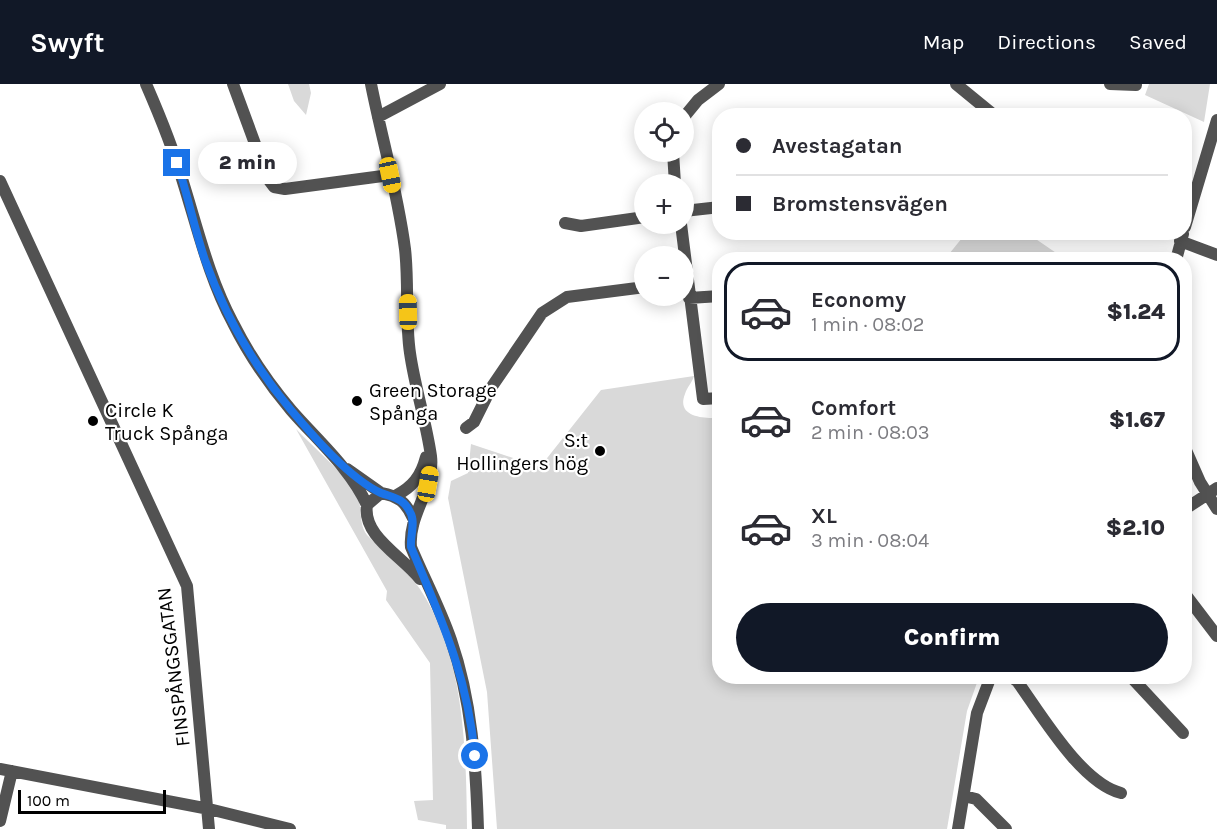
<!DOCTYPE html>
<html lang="en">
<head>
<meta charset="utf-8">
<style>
  :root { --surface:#fff; --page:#f2f2f3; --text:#2b2b33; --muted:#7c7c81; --line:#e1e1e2; --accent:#111827 }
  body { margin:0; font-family:Karla,sans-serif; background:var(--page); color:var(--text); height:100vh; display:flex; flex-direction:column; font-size:22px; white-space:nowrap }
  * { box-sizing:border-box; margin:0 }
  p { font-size:20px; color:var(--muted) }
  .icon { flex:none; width:33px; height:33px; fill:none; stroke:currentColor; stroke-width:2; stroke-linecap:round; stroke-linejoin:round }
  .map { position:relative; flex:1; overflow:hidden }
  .drawer { position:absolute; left:712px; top:168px; width:480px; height:432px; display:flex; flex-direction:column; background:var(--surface); border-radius:24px; box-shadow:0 3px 15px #0003 }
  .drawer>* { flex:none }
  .hud { position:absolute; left:712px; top:24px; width:480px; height:132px; border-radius:24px; box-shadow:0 3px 15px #0003; display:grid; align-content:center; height:132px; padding:0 24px; background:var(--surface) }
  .tools { position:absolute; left:634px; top:18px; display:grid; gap:12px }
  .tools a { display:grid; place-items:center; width:60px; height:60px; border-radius:50%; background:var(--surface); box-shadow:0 3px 15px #0003; font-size:30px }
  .scale { position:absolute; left:18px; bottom:15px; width:148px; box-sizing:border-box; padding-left:6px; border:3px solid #000; border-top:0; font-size:16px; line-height:21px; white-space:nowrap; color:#000; -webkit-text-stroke:4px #fff; paint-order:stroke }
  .end { position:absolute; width:27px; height:27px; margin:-14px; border:8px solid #1a73e8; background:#fff; box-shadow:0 0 0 3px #fff }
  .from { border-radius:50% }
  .bubble { position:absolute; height:42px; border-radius:21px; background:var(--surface); box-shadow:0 3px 15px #0003; font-size:20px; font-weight:800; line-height:42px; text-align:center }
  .car { position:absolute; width:18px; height:36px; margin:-18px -9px; border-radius:8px; box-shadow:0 0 4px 2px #0007; background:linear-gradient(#f5c518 24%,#345 0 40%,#f5c518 0 76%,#345 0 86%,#f5c518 0) }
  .hud b { display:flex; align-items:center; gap:21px; height:57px; font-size:22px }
  .hud b+b { border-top:2px solid var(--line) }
  .hud i { width:15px; height:15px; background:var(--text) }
  ul { padding:10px 0 0; list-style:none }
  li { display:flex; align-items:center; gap:18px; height:99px; margin:0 12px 9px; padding:0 12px; border:3px solid transparent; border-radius:24px }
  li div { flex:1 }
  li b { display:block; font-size:22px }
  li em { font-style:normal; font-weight:800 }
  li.current { border-color:var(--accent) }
  li>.icon { width:54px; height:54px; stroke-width:1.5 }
  .primary-button { display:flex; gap:12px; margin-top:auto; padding:12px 24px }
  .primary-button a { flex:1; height:69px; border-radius:36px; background:var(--accent); color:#fff; font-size:24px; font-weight:800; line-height:69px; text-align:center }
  header { display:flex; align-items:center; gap:36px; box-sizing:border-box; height:84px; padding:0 30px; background:var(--accent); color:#fff }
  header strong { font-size:28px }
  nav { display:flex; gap:33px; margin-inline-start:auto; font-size:21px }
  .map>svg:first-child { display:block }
  .green { fill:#d9d9d9 }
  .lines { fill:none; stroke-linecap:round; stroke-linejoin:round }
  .minor { stroke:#525252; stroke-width:12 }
  .route { stroke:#1a73e8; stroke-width:8 }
  .poi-dot { fill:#000; stroke:#fff; stroke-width:2 }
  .labels { text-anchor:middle; stroke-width:4.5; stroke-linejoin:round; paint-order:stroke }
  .poi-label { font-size:20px; fill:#000; stroke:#fff; text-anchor:start }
  .street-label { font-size:20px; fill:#000; stroke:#fff }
</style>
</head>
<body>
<header>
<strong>Swyft</strong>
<nav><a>Map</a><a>Directions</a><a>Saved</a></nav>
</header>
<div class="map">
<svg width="1217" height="745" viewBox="0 0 1217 745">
  <rect width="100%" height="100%" fill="#fff"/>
  <path class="green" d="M288,0H309L311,9L306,31L294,17Z
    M1149,0H1210L1204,38L1145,11Z
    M962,149H1027L1065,175L1069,171L1076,175H945L962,154Z
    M694,292C692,299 687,303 685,310C677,330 697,334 712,334L720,402V592L979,593L967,627L947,745H497L487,608L448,414L451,397L468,389L471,360L540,383L601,306Z
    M296,345C315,365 340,385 355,408C364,420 357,438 367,451C378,463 393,472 404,485C465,551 466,660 467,745H446V741L418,736L414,717L433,716L430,579L386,516L387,507Z"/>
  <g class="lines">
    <path class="minor" d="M146,0C160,32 173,64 183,98C198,146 209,194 233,239C248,269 269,300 291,326C317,356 350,384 367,421
      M233,0L268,95L274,103L285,105L390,91
      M371,0C382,55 398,110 405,165C409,199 405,235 410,269C415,304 426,337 431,372C435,405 408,430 411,463C424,494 440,524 451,556C472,617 476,681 478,745
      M956,0L995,32
      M1110,0L1136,1
      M378,33L440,0
      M684,33L698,16L719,0
      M673,68L675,100
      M0,97L187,502L209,745
      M684,127L720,123
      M565,139L581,142L645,133
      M681,140L703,315L720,314
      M1185,143L1217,36
      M1180,157L1217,171
      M1176,176L1183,150
      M689,214L720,212
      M466,344L474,338L491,304L542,229L567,213L645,203
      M1185,364L1200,398L1217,425
      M347,385L381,409
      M395,412C413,403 421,392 426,373
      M1185,425L1217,404
      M413,434C406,418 398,412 381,409L367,421C362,452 402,472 420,495
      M1185,510L1217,552
      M1010,592L1017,597C1041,630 1081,699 1121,709
      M1130,592L1183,649
      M0,685L209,725L290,745
      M964,712L976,715L1006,745
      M0,737L12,687
      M958,745L977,629L991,592"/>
  </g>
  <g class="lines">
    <path class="route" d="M177,79C188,111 194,144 205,176C224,229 254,282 291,326C313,352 350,395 381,409C394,414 403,414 410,428C416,438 410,452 411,463C442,537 467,590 475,672"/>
  </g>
  <g class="poi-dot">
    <circle cx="357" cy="317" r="6"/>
    <circle cx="93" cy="337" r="6"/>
    <circle cx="600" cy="367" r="6"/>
  </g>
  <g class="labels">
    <g class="poi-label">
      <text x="369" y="313">Green Storage<tspan x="369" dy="23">Spånga</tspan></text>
      <text x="105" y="333">Circle K<tspan x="105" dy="23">Truck Spånga</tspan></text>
      <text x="588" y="363" text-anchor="end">S:t<tspan x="588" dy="23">Hollingers hög</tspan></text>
    </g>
    <g class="street-label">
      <text transform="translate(173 583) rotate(-97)" y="7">FINSPÅNGSGATAN</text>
    </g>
  </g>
</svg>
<div class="tools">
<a><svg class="icon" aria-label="locate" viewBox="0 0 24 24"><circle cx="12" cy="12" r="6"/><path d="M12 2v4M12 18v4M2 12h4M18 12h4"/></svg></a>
<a>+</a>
<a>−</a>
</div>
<div class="scale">100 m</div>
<i class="end from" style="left:475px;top:672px"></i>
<i class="end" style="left:177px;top:79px"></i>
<div class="bubble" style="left:198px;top:58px;width:99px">2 min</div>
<i class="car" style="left:390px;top:91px;rotate:168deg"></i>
<i class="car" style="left:408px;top:228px;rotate:359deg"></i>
<i class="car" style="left:428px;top:400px;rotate:10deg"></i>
<div class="hud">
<b><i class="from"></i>Avestagatan</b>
<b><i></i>Bromstensvägen</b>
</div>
<section class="drawer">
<ul>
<li class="current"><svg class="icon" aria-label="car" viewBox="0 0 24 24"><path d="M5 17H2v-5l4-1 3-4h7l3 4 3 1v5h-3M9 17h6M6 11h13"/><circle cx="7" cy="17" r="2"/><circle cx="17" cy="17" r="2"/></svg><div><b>Economy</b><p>1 min · 08:02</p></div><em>$1.24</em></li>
<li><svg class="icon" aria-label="car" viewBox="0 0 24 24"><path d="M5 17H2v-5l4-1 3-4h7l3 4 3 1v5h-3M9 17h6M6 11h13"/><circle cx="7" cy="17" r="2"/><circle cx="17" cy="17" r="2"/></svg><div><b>Comfort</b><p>2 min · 08:03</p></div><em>$1.67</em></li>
<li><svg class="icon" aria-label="car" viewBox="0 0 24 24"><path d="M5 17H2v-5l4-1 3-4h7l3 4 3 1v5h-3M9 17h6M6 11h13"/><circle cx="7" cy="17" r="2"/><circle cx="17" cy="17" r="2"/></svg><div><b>XL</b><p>3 min · 08:04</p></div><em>$2.10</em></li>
</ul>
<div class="primary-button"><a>Confirm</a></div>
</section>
</div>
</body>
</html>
